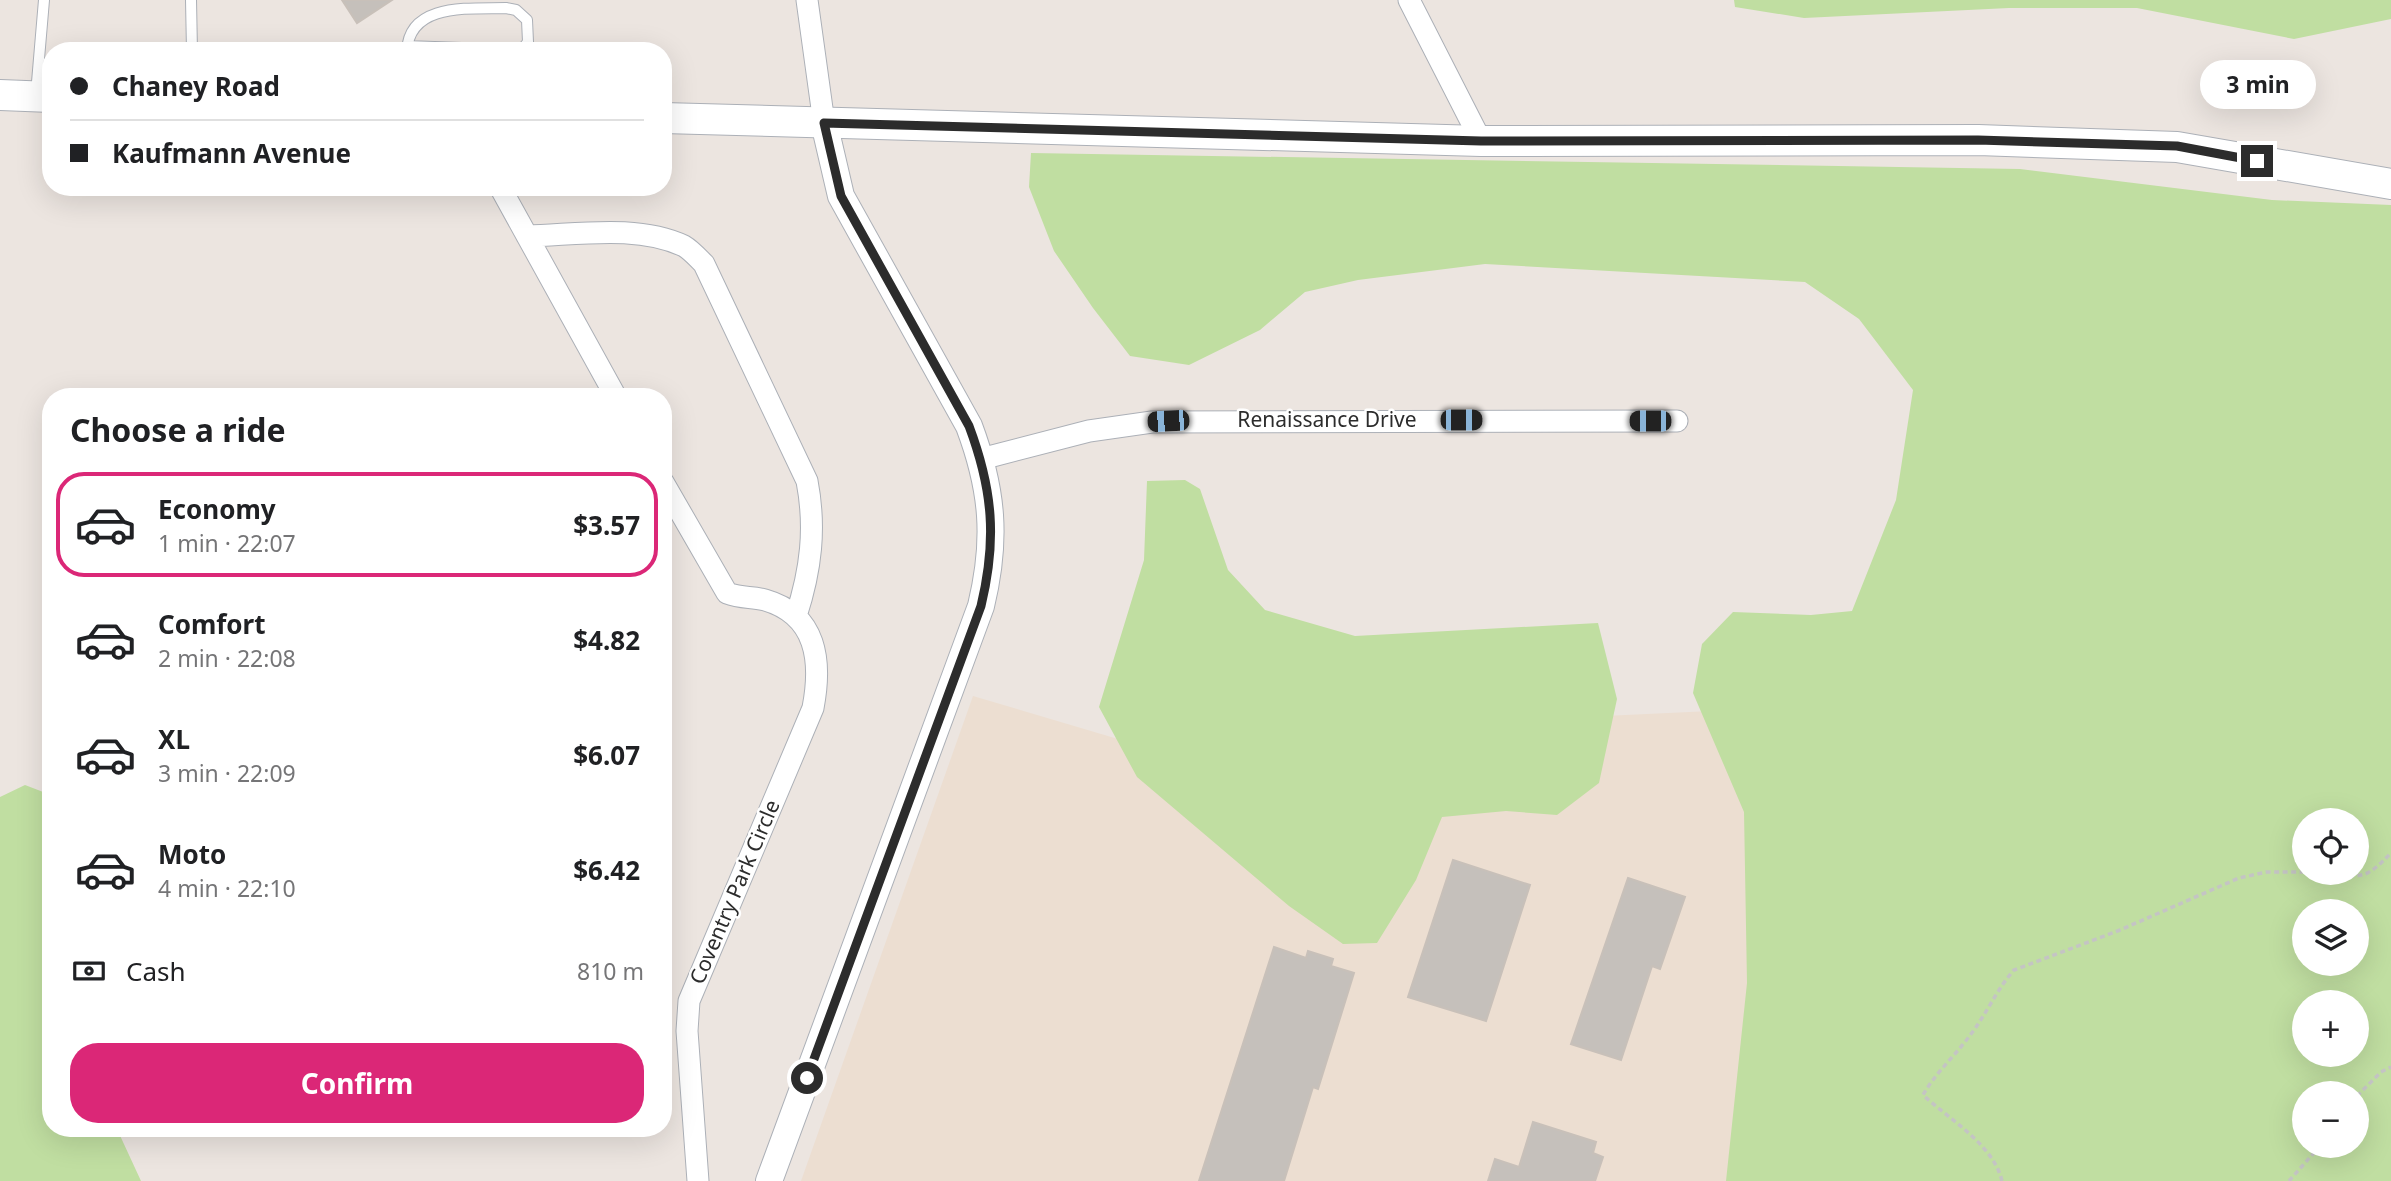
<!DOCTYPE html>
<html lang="en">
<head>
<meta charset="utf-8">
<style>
  :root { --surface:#fff; --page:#f2f2f2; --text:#202124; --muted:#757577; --line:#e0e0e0; --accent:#db2777 }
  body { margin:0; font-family:"Noto Sans",sans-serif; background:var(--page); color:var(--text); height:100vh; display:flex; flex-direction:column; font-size:26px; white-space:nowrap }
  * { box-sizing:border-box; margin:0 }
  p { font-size:23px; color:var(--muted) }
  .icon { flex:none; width:38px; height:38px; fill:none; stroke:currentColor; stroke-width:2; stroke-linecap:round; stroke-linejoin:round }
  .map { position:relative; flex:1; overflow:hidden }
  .sheet { position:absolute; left:42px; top:388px; width:630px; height:749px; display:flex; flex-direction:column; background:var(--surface); border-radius:28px; box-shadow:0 7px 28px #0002 }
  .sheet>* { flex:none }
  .guide { position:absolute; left:42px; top:42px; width:630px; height:154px; border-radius:28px; box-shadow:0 7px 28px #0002; display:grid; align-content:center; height:154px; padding:0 28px; background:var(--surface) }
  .tools { position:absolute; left:2292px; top:808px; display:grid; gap:14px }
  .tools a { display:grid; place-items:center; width:77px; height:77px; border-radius:50%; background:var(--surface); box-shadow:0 7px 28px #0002; font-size:35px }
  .end { position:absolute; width:32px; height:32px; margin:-16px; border:9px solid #2c2c2c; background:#fff; box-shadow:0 0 0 4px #fff }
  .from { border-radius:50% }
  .bubble { position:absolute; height:49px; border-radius:24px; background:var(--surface); box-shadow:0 7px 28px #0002; font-size:23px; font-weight:700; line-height:49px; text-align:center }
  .car { position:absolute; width:21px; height:42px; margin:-21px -10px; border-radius:9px; box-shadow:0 0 5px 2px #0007; background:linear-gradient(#222 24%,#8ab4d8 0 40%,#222 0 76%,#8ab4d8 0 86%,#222 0) }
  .guide b { display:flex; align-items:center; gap:24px; height:66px; font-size:26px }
  .guide b+b { border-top:2px solid var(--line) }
  .guide i { width:18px; height:18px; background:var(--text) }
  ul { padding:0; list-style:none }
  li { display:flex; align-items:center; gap:21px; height:105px; margin:0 14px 10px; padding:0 14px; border:4px solid transparent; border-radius:28px }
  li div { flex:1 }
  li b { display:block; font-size:26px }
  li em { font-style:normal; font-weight:700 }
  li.active { border-color:var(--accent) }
  li>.icon { width:63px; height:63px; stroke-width:1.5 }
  h2 { padding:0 28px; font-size:32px; line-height:84px }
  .pay { display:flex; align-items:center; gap:18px; height:77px; padding:0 28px; font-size:26px }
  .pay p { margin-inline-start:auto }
  .button { display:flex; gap:14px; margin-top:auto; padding:14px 28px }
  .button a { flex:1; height:80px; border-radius:28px; background:var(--accent); color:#fff; font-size:28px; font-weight:700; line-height:80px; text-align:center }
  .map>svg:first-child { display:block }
  .education { fill:#ecded1 }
  .green { fill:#c0dea1; fill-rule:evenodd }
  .building { fill:#c5c0bb; stroke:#c8c0b9; stroke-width:2 }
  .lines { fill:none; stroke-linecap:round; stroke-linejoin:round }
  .service-casing { stroke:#acb0b7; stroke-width:12 }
  .minor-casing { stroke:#acb0b7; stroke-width:23 }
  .tertiary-casing { stroke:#acb0b7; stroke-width:28 }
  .secondary-casing { stroke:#acb0b7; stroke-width:32 }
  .path { stroke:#c4c4c4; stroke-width:3.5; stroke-dasharray:5 3.5; stroke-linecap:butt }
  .service { stroke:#fff; stroke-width:10 }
  .minor { stroke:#fff; stroke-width:21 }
  .tertiary { stroke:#fff; stroke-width:26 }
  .secondary { stroke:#fff; stroke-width:30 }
  .route { stroke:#2c2c2c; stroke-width:9 }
  .labels { text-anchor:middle; stroke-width:5; stroke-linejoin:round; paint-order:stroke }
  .street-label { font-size:21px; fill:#2c2c2c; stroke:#fff }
</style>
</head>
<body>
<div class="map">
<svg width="2391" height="1181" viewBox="0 0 2391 1181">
  <rect width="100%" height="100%" fill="#ece5e0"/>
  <path class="education" d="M973,696L1118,739L1794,707L1739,1181H801Z"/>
  <path class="green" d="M1734,0H2391V19L2294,39L2137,8H2009L1804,18L1735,7Z
    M1031,153L2020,169L2272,200L2391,205V1181H1726L1747,983L1744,812L1693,693L1702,644L1733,612L1811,615L1852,611L1896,500L1913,390L1859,319L1805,282L1485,264L1358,280L1305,292L1260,330L1189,365L1130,356L1093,308L1054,251L1029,187ZM2305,821H2357V873H2305ZM2305,912H2357V964H2305ZM2305,1003H2357V1055H2305ZM2305,1094H2357V1146H2305Z
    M1185,480L1200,489L1228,570L1265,610L1355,636L1598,623L1617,699L1599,783L1557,815L1506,811L1442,817L1416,880L1377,943L1343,944L1289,906L1137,777L1099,707L1144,560L1147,481Z
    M25,785L51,795V1129H117L141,1181H0V797Z"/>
  <path class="building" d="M342,0H392L357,23Z
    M1453,860L1530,885L1486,1021L1408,997Z
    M1628,878L1685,897L1660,969L1652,966L1621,1060L1571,1044Z
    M1274,947L1306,958L1308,951L1333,959L1331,966L1354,973L1318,1089L1313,1087L1284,1181H1199Z
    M1533,1122L1596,1142L1593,1153L1603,1157L1595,1181H1488L1495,1159L1519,1167Z"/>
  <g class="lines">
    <defs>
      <path id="service" d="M191,0L192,51
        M407,51C409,2 471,9 506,8L516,10L527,20L528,42L523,48L516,50L407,46
        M36,94L44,0"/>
      <path id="minor" d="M807,0L824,123
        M1409,0L1481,141
        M500,187L616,397
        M527,236C576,235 637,224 684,246C691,250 698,258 704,264L807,481C816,528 811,570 796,616
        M981,459L1089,431L1152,422L1677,421
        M663,482L727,593C742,599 752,596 765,600C817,615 822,661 813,708L689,1001L687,1031L698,1181"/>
      <path id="tertiary" d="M769,1181L981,606C997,540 993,490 969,426L841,196L824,123"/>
      <path id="secondary" d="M0,95L51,97
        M663,118L1481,141L1978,140L2177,147L2391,184"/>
    </defs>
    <use href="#service" class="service-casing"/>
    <use href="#minor" class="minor-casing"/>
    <use href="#tertiary" class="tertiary-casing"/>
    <use href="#secondary" class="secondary-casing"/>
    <path class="path" d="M2332,873C2365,879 2368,876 2391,853
      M2357,1096L2381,1072L2391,1067
      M2002,1181C1993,1144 1950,1120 1923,1095C1936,1072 1956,1055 1971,1034C1987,1013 1997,989 2014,970L2120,930L2239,878L2267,872H2305
      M2289,1181L2320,1146"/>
    <use href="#service" class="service"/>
    <use href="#minor" class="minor"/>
    <use href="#tertiary" class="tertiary"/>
    <use href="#secondary" class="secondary"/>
  </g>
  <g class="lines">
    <path class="route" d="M807,1078L981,606C997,540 993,490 969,426L841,196L824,123L1481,141L1978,140L2177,146L2257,161"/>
  </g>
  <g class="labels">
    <g class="street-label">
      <text x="1327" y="427">Renaissance Drive</text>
      <text transform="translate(735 892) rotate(-67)" y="7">Coventry Park Circle</text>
    </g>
  </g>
</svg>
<div class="tools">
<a><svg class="icon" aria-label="locate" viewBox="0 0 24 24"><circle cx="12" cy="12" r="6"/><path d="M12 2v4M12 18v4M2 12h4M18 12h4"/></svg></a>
<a><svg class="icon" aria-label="layers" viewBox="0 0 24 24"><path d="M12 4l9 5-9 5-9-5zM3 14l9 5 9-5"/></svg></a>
<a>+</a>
<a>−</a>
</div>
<i class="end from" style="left:807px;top:1078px"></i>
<i class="end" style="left:2257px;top:161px"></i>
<div class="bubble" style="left:2200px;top:60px;width:116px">3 min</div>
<i class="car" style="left:1461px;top:420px;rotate:90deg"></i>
<i class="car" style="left:1168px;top:421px;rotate:267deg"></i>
<i class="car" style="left:1650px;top:421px;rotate:270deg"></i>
<div class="guide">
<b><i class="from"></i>Chaney Road</b>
<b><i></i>Kaufmann Avenue</b>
</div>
<section class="sheet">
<h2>Choose a ride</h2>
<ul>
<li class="active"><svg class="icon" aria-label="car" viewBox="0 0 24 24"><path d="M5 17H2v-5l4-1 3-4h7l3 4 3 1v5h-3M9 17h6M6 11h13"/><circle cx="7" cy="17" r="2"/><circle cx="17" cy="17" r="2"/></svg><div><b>Economy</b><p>1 min · 22:07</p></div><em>$3.57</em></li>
<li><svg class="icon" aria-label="car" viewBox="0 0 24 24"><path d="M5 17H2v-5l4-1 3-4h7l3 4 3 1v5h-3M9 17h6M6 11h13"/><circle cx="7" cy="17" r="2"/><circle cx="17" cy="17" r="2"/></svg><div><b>Comfort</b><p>2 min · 22:08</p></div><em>$4.82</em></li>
<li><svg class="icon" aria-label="car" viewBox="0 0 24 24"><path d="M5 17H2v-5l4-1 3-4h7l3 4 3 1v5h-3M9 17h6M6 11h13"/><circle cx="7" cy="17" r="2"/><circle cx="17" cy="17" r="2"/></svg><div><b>XL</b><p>3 min · 22:09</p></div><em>$6.07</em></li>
<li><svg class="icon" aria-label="car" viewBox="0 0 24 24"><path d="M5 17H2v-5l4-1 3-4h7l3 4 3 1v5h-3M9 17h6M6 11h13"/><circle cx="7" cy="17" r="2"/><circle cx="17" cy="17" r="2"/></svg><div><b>Moto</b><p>4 min · 22:10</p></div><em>$6.42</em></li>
</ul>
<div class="pay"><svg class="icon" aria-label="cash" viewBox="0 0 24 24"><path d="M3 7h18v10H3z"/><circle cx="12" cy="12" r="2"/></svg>Cash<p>810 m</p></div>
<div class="button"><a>Confirm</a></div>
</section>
</div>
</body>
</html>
